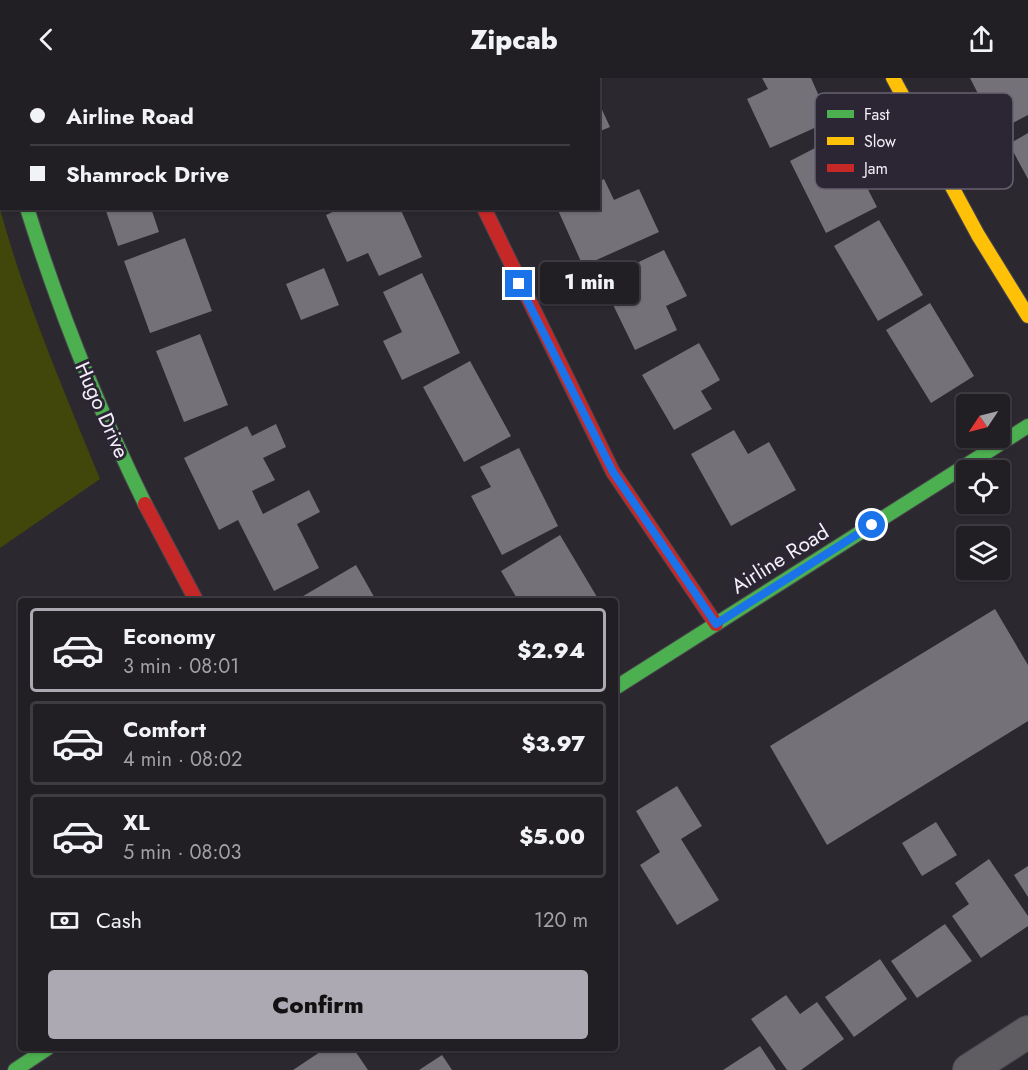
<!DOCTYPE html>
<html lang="en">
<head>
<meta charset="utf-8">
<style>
  :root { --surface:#211e24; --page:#29272c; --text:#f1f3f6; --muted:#a2a2a6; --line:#3e3c41; --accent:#ada9b3 }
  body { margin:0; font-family:Jost,sans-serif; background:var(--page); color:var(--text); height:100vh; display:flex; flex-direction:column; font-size:22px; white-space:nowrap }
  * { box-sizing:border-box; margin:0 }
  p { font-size:20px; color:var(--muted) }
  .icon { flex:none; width:33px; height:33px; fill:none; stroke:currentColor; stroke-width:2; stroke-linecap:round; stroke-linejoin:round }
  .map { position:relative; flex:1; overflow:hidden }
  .side { position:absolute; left:18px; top:520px; width:600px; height:453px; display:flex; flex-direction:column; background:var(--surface); border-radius:6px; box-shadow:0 2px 4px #0004,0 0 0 2px var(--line) }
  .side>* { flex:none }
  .top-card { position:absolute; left:0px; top:0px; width:600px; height:132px; box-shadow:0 2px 4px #0004,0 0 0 2px var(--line); display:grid; align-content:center; height:132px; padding:0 30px; background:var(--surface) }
  .needle { width:39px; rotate:235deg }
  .controls { position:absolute; left:956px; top:316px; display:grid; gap:12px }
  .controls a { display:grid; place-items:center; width:54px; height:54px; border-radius:6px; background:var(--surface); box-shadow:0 2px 4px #0004,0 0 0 2px var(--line); font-size:30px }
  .end { position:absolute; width:27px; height:27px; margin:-14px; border:8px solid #1a73e8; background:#fff; box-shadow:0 0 0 3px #fff }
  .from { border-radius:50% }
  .bubble { position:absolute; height:42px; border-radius:6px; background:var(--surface); box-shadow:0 2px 4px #0004,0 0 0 2px var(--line); font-size:20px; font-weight:800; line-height:42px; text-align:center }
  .top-card b { display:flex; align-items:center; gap:21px; height:57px; font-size:22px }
  .top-card b+b { border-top:2px solid var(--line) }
  .top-card i { width:15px; height:15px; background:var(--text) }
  ul { padding:10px 0 0; list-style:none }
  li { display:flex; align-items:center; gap:18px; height:84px; margin:0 12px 9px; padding:0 18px; border:3px solid var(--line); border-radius:6px }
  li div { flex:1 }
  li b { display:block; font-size:22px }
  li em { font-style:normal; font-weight:800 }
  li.current { border-color:var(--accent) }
  li>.icon { width:54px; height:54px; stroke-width:1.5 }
  .pay { display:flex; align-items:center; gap:15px; height:66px; padding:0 30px; font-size:22px }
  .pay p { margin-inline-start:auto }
  .cta { display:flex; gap:12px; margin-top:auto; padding:12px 30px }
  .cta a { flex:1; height:69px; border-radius:6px; background:var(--accent); color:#111; font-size:24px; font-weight:800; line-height:69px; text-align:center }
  header { display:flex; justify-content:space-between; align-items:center; height:78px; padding:0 30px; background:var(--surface); font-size:27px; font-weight:800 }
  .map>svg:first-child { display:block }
  .green { fill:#41470b }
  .building { fill:#747178 }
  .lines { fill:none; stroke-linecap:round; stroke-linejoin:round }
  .street-casing { stroke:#49464d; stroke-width:34 }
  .fast-casing { stroke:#49464d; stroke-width:16 }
  .slow-casing { stroke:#49464d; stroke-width:16 }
  .jam-casing { stroke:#49464d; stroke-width:16 }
  .street { stroke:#5f5d62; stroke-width:32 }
  .fast { stroke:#4caf50; stroke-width:14 }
  .slow { stroke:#ffc107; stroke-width:14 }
  .jam { stroke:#c62828; stroke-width:14 }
  .route { stroke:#1a73e8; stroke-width:8 }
  .labels { text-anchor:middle; stroke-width:6; stroke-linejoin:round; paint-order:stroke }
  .street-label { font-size:21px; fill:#f3eff9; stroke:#2b2534 }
  .key { fill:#2b2534; stroke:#67626f; stroke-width:1.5 }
  .key-label { font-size:16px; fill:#f3eff9 }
</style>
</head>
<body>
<header><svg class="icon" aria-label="back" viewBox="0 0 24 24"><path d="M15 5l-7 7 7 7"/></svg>Zipcab<svg class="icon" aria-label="share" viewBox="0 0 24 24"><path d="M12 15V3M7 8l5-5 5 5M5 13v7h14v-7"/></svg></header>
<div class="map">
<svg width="1028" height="992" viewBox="0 0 1028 992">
  <rect width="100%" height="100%" fill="#2c2830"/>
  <path class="green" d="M0,131C25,223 64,313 100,401L0,470Z"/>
  <path class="building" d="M762,0H811L830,43L770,70L747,21L768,11Z
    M970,0H1028V37L997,53Z
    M598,23L610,49L598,54Z
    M1028,55V101L1009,66Z
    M840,57L877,129L826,155L790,83Z
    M604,101L614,122L639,111L659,154L583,188L557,130H598V104Z
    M105,130H151L159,154L118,168Z
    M341,130H400L422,179L379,198L368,175L347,184L326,137Z
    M879,142L923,217L878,243L834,168Z
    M185,160L212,233L150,255L124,183Z
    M664,172L687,218L666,228L677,252L635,272L601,202Z
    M324,190L339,227L301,242L286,206Z
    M422,195L460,275L402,302L383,263L402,254L383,214Z
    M930,225L974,298L931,325L886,252Z
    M200,256L228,327L184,344L156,273Z
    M699,265L720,302L701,313L712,331L674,352L642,297Z
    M470,283L511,358L464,384L423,309Z
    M276,346L286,369L263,380L275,402L252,413L263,436L309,412L320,434L297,446L319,490L274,513L238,442L219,452L184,380L247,348L252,358Z
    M734,352L748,376L769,364L796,412L731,448L691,376Z
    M519,370L558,448L502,477L471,418L491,409L480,389Z
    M560,457L600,524H519L501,493Z
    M356,487L377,524H293Z
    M995,531L1028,587V643L827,767L770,668Z
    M677,708L702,748L681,761L719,822L677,847L640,787L660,774L636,733Z
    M936,744L957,777L922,798L902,765Z
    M989,781L1028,838V848L981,880L952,838L969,826L955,805Z
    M1028,788V819L1014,797Z
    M945,846L972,883L917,920L891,883Z
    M880,881L907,921L854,959L825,919Z
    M786,917L800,936L817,924L844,961L801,992H787L751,941Z
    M760,968L776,992H723Z
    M326,970H353L368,992H293Z
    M442,977L452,992H419Z"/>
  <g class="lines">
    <defs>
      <path id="street" d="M425,0L426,2
        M0,38L2,43
        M969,992L1028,954"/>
      <path id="fast" d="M27,130C59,232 98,330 145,426
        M615,610L1028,348
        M15,992L48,970"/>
      <path id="slow" d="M893,0L978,157L1028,238"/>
      <path id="jam" d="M484,130L613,394L716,546
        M145,426L197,524"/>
    </defs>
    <use href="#street" class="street-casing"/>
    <use href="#fast" class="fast-casing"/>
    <use href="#slow" class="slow-casing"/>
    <use href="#jam" class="jam-casing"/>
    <use href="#street" class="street"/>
    <use href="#fast" class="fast"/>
    <use href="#slow" class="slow"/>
    <use href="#jam" class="jam"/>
  </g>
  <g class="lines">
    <path class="route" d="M519,206L613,394L716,546L872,447"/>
  </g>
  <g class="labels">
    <g class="street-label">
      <text transform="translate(102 332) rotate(66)" y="7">Hugo Drive</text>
      <text transform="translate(780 481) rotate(-32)" y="7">Airline Road</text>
    </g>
  </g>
  <rect x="815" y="15" width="198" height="96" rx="9" class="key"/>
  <rect x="827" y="32" width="27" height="8" fill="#4caf50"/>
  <rect x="827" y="59" width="27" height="8" fill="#ffc107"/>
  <rect x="827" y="86" width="27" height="8" fill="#c62828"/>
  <g class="key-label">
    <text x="864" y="42">Fast</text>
    <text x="864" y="69">Slow</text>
    <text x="864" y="96">Jam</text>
  </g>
</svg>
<div class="controls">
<a><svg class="needle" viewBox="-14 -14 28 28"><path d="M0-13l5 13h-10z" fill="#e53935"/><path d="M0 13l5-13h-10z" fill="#a2a2a6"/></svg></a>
<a><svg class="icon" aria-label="locate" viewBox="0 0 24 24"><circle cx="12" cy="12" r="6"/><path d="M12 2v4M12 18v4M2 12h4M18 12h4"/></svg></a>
<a><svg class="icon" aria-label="layers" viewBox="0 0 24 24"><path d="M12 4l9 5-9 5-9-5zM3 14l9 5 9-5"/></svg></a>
</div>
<i class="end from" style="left:872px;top:447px"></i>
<i class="end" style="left:519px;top:206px"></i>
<div class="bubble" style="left:540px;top:184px;width:99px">1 min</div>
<div class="top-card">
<b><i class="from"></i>Airline Road</b>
<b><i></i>Shamrock Drive</b>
</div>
<section class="side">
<ul>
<li class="current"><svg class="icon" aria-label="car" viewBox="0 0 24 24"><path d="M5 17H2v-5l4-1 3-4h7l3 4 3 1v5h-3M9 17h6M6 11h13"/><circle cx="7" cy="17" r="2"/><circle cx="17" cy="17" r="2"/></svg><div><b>Economy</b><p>3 min · 08:01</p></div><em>$2.94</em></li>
<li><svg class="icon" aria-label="car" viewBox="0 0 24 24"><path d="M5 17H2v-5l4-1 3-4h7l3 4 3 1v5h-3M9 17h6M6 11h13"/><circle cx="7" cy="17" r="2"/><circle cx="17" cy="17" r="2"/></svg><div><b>Comfort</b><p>4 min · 08:02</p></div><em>$3.97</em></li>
<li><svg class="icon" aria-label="car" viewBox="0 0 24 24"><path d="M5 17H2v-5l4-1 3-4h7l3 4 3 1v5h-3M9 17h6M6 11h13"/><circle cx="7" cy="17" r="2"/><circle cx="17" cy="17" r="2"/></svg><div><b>XL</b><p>5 min · 08:03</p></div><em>$5.00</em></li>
</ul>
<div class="pay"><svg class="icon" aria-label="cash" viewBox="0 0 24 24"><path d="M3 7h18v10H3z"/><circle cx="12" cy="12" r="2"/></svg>Cash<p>120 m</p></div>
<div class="cta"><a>Confirm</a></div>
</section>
</div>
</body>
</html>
